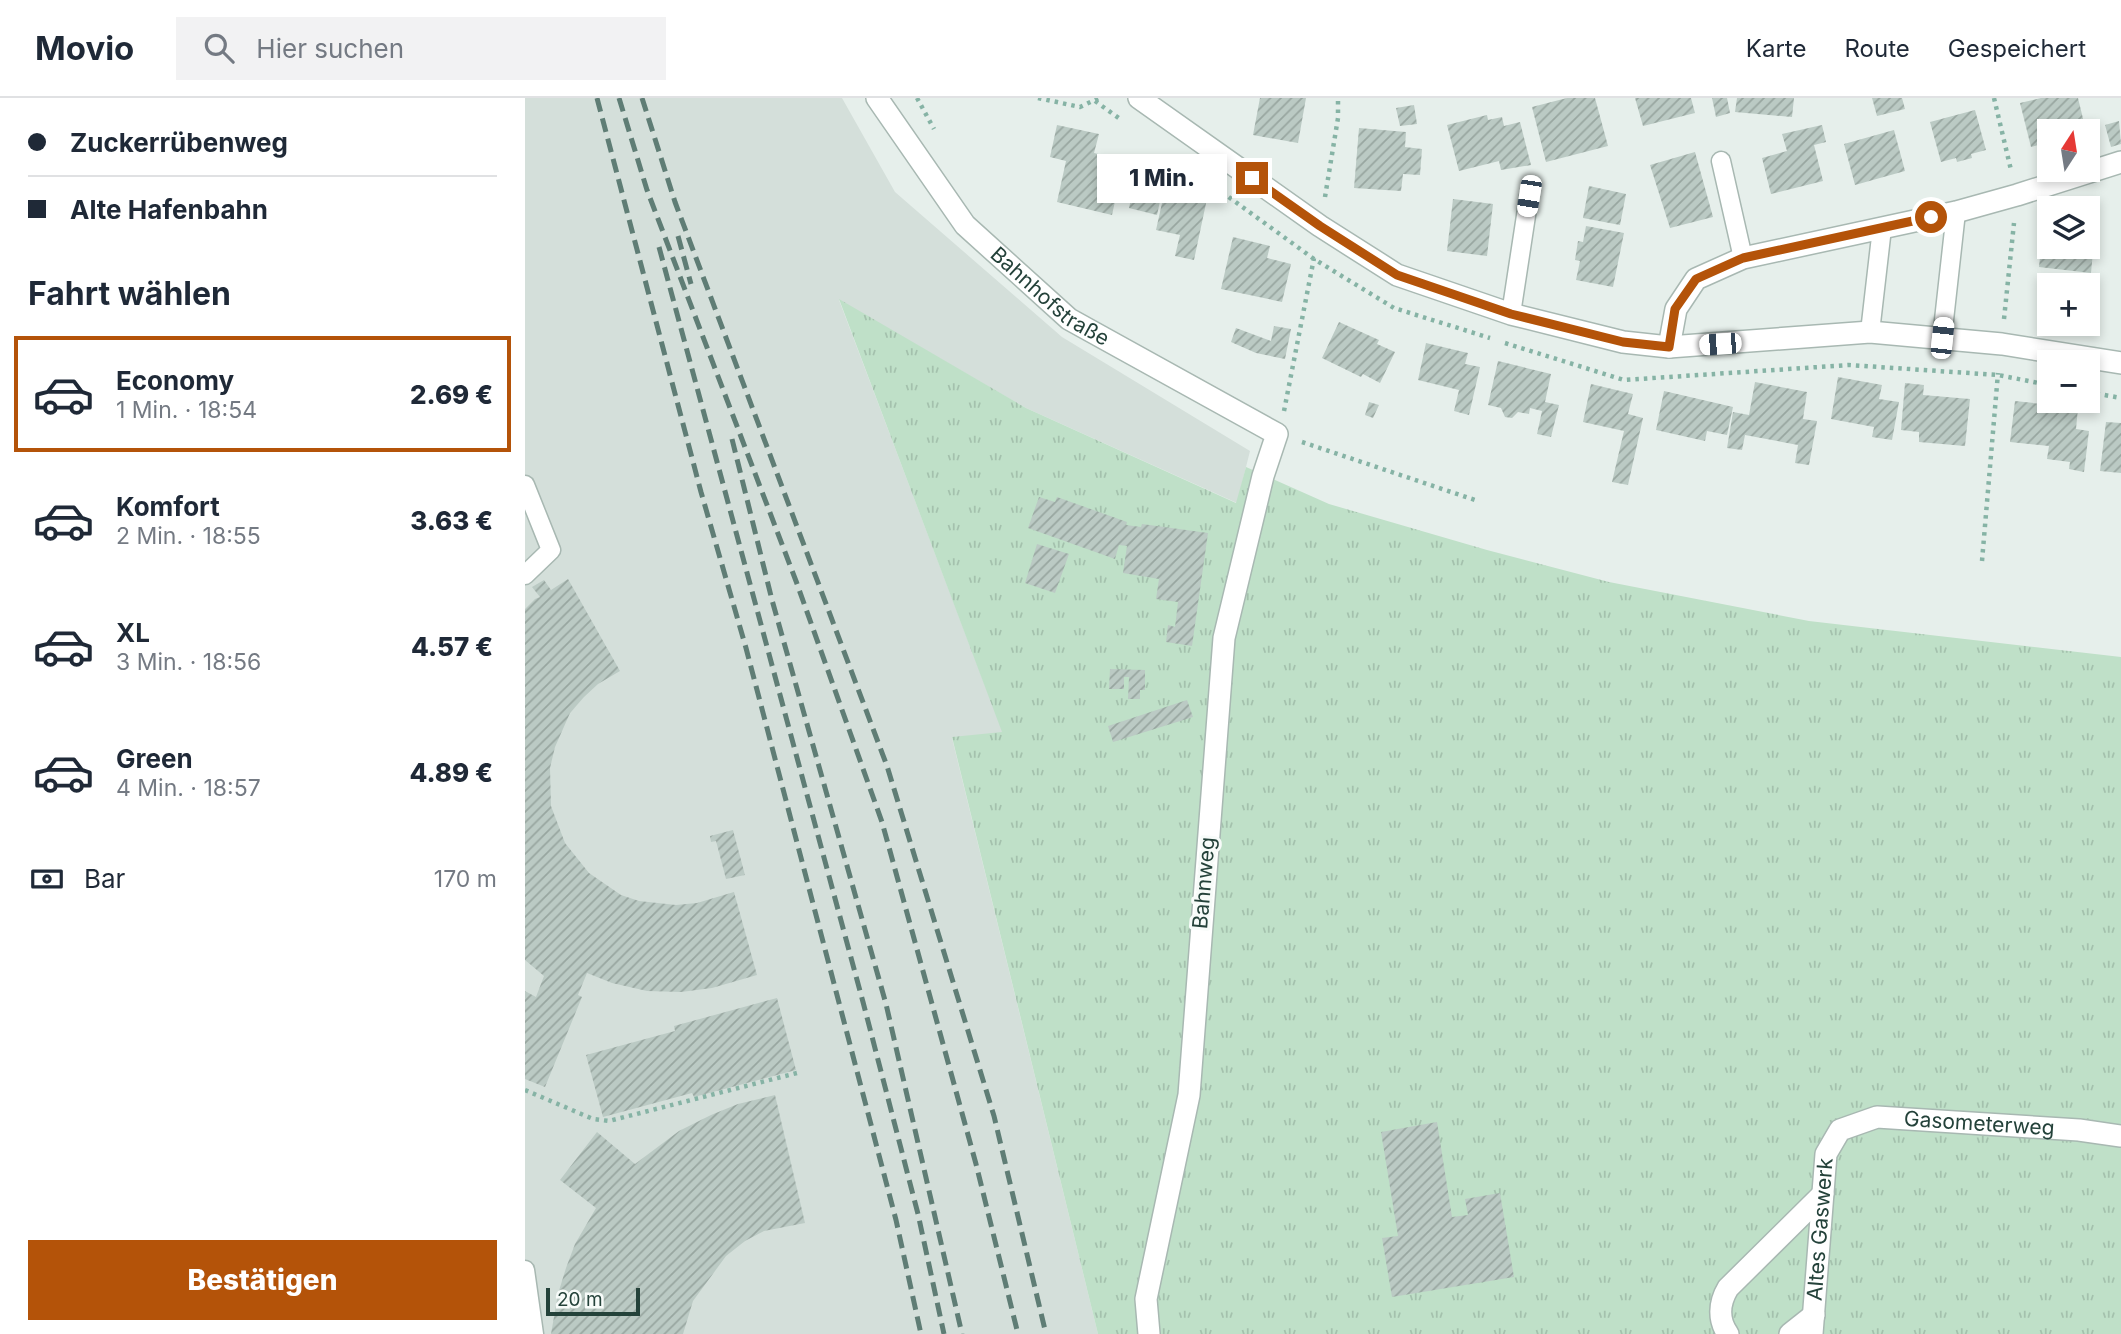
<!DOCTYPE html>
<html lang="de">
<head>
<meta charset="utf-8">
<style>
  :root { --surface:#fff; --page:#f2f2f3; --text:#1f2937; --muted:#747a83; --line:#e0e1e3; --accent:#b45309 }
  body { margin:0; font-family:Inter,sans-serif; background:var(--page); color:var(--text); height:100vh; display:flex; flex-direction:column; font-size:26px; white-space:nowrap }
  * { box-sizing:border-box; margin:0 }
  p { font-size:23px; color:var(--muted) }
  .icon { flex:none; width:38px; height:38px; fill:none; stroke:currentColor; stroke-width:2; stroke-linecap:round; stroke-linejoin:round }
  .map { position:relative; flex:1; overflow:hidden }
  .drawer { display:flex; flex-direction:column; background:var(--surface); width:525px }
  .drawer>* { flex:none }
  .banner { display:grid; align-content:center; height:154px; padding:0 28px; background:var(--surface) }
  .needle { width:46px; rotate:12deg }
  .fabs { position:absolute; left:1512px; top:21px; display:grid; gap:14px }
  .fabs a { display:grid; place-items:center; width:63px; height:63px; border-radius:0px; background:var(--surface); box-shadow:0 4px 10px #0003; font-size:35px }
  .scale { position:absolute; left:21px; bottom:18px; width:94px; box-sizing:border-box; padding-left:7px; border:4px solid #24423a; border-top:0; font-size:19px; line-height:24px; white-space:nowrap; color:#24423a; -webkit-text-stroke:5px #f7fbf9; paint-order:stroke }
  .end { position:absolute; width:32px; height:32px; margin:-16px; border:9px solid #b45309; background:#fff; box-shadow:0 0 0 4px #fff }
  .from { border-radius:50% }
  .bubble { position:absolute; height:49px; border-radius:0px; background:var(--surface); box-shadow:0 4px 10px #0003; font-size:23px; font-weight:800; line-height:49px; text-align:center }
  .car { position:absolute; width:21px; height:42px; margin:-21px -10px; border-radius:9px; box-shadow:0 0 5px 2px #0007; background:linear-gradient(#fff 24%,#345 0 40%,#fff 0 76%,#345 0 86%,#fff 0) }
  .banner b { display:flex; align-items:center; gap:24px; height:66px; font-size:26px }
  .banner b+b { border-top:2px solid var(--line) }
  .banner i { width:18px; height:18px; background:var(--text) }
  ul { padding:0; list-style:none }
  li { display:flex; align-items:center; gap:21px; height:116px; margin:0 14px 10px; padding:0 14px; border:4px solid transparent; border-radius:0px }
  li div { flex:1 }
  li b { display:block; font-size:26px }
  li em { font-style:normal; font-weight:800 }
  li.selected { border-color:var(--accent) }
  li>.icon { width:63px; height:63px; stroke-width:1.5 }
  h2 { padding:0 28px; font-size:32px; line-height:84px }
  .pay { display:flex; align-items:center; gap:18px; height:77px; padding:0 28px; font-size:26px }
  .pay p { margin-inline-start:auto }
  .primary-button { display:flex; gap:14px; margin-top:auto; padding:14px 28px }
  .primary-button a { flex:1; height:80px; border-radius:0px; background:var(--accent); color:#fff; font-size:28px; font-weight:800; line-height:80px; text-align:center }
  header { display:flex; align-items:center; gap:42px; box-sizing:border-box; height:98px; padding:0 35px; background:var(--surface); border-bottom:2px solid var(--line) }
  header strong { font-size:33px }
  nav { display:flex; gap:38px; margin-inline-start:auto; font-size:24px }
  .search { width:490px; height:63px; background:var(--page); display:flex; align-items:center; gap:18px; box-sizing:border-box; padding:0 24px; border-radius:0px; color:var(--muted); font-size:26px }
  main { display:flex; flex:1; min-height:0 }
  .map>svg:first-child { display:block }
  .built { fill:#d4dfda }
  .grass { fill:url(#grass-tufts) }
  .building { fill:url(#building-hatch) }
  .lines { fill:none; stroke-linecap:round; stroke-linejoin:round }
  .service-casing { stroke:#a8b8b2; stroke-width:21 }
  .minor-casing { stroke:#a8b8b2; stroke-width:24 }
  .path { stroke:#86b3a5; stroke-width:4.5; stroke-dasharray:3.5 5; stroke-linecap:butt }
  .service { stroke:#fff; stroke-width:18 }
  .minor { stroke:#fff; stroke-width:21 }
  .rail { stroke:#5f7d75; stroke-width:5; stroke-dasharray:14 7; stroke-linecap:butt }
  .route { stroke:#b45309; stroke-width:9 }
  .labels { text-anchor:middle; stroke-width:6; stroke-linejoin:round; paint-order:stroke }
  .street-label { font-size:21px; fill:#24423a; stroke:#f7fbf9 }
</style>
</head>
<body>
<header>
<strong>Movio</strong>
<div class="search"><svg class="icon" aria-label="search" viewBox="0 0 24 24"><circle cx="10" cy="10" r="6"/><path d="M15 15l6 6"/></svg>Hier suchen</div>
<nav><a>Karte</a><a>Route</a><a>Gespeichert</a></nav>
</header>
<main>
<section class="drawer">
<div class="banner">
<b><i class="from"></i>Zuckerrübenweg</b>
<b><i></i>Alte Hafenbahn</b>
</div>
<h2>Fahrt wählen</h2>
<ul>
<li class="selected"><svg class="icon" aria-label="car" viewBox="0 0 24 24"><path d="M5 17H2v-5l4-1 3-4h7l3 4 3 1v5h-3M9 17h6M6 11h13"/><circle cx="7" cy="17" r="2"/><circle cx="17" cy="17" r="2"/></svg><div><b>Economy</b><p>1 Min. · 18:54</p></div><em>2.69 €</em></li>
<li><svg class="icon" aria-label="car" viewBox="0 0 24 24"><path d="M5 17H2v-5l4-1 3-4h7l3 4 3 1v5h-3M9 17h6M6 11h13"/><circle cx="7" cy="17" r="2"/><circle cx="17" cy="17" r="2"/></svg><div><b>Komfort</b><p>2 Min. · 18:55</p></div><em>3.63 €</em></li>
<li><svg class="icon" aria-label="car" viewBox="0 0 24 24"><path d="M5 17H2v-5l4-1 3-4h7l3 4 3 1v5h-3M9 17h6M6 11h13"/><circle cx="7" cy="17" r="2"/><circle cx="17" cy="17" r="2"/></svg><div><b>XL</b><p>3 Min. · 18:56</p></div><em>4.57 €</em></li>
<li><svg class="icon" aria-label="car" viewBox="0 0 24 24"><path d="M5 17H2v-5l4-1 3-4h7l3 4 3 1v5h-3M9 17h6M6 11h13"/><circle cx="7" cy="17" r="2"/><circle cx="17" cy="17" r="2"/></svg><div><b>Green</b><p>4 Min. · 18:57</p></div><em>4.89 €</em></li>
</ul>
<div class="pay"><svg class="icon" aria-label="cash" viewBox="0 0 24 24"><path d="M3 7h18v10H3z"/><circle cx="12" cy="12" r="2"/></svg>Bar<p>170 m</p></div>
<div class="primary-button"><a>Bestätigen</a></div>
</section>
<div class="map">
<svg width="1596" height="1236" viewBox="0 0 1596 1236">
  <defs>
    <pattern id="grass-tufts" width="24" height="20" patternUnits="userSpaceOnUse" patternTransform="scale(1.75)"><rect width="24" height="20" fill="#bfe0c8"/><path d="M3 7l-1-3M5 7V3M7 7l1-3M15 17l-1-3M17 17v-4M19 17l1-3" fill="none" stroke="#a4c1ad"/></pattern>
    <pattern id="building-hatch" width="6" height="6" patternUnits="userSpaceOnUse" patternTransform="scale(1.75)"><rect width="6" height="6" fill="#bbcac4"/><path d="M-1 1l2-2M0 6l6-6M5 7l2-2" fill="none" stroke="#98a6a0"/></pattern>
  </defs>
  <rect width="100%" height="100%" fill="#e6efeb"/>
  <path class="built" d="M0,0H317L370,94L537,239L725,353L712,405L501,310L314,202L478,635L427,640L573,1236H0Z"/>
  <path class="grass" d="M314,201L501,310L711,405L721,369L804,406L962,452L1084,484L1284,523L1596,559V1236H573L427,639L477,634Z"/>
  <path class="building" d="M735,0H781L773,45L728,37Z
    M1042,0H1070L1083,48L1021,64L1007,9Z
    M1110,0H1166L1170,15L1118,28Z
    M1187,0H1202L1205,15L1191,19Z
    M1212,0H1269L1267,19L1210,14Z
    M1347,0H1377L1380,11L1352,18Z
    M1516,0H1553L1561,33H1524V44L1506,49L1495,5Z
    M889,7L892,26L875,28L871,10Z
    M1450,12L1461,52L1446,56L1447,60L1432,64L1431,60L1416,64L1405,24Z
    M962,17L963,22L977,19L979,28L995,24L1006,67L976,72L974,63L934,73L922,27Z
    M1594,23L1596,46L1586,49L1580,27Z
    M532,27L574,36L569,55L599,62L587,117L532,104L541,63L525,59Z
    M1297,27L1301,44L1289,47L1298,83L1246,96L1237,60L1262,53L1257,36Z
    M834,30L881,34L880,49L897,51L895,77L878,76L876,93L829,90Z
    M1369,32L1380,73L1330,87L1319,46Z
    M1170,54L1188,119L1145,130L1125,67Z
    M611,79L639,85L632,117L604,110Z
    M641,87L683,96L669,162L650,158L655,137L631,132Z
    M1064,88L1101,96L1095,127L1058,120Z
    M928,101L968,106L962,158L922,153Z
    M1518,127L1524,128V149H1563V132H1570L1566,175L1514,169Z
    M1061,128L1099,135L1088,189L1051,182L1055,163L1050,162L1053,143L1058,144Z
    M708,139L745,148L742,160L766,166L757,204L696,191Z
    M814,224L854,242L852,246L870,254L855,285L838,276L836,279L797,260Z
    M749,228L766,231L760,261L731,255L706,244L711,230L746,243Z
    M901,245L943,255L940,266L955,269L944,317L929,313L934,292L893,282Z
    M973,263L1026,276L1020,304L1034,307L1026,339L1012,336L1017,313L1005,310L1004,316L993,314L987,320L980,319L976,310L963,307Z
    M1313,279L1357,287L1354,301L1374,304L1367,342L1347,339L1349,329L1306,321Z
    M1230,284L1282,294L1278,321L1292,323L1284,367L1270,365L1273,347L1220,337L1217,352L1202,350L1208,314L1224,317Z
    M1380,285L1399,287L1398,297L1445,301L1440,348L1394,344V334L1376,332Z
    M1066,286L1108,296L1103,316L1118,320L1103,387L1087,384L1099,333L1058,324Z
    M1139,293L1208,309L1202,337L1182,333L1180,343L1131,332Z
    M1490,303L1553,310L1551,331L1564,333L1559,374L1544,371L1545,364L1522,361L1524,348L1485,344Z
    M844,304L854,307L848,320L840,317Z
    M1581,324L1596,325V375L1575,373Z
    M514,399L530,404L532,399L602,424L601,427L616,429L617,426L683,435L667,548L641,544L643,527L650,529L653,504L631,501L634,481L598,475L602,448L594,447L590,461L503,430Z
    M512,446L544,456L530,495L500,485Z
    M43,481L95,573L73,586L59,599L45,615L30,649L25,670L26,708L40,745L64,775L96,797L114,803L151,807L172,805L209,794L232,877L187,890L156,894L122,893L87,885L62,875L53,897L57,899L20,989L0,981V893L11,899L19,878L0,862V511L10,501L15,499L7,489L19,482L26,492Z
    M585,571L620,572V592H615V601H603L604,579H599V591H584Z
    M662,602L668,619L588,644L583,628Z
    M208,732L220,777L201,781L191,743L186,744L185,738Z
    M252,900L271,972L169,999L167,995L78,1019L61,957L150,933L149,928Z
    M250,997L280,1125L239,1133L220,1143L201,1158L168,1203L158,1236H26L33,1196L41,1170L50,1146L71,1110L35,1082L72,1034L110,1066L154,1033L186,1017L213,1006Z
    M912,1024L927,1119L943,1117L940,1101L975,1095L989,1179L867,1199L857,1140L873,1138L856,1034Z"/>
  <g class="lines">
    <defs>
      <path id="service" d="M1196,63L1218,160
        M986,216L1004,98
        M1345,234L1357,130
        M1417,240L1431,114
        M0,387L26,452L0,477
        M0,1172L9,1236"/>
      <g id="minor">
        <path id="s1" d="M352,0L440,127L544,221L752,336L738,378L699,540L664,997L621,1201L624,1236"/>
        <path d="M614,0L795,128L872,177L986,216L1098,244L1144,249L1345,234L1477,246L1596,265"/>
        <path d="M1144,249L1151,211L1171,181L1218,160L1431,114L1492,97L1596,64"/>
        <path d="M1203,1236C1193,1222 1194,1205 1203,1190L1298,1096"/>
        <path d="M1265,1236L1289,1217"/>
        <path id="s2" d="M1287,1236L1301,1056L1315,1032L1352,1019L1554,1032L1596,1038"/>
      </g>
    </defs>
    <use href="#service" class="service-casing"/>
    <use href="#minor" class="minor-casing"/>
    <path class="path" d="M392,0L409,31
      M513,0L555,9L574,0
      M1469,0L1486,72
      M570,3L595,21
      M690,89L789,161L869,210L965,240
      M800,99L813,20V0
      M1479,221L1489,125
      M980,245L1099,282L1324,267L1473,277L1524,287
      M1563,294L1596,300
      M759,313L789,160
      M777,344L950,402
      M1457,463L1473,275
      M0,992L68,1021L84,1023L272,975"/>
    <use href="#service" class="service"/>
    <use href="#minor" class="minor"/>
    <path class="rail" d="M72,0L176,394L221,550L371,1122L396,1236
      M94,0L122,92L271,483L357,724L451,1066L493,1236
      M117,0L150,104L362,668L469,1018L521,1236
      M153,138L166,186
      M134,149L338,904L393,1116L419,1236
      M207,341L247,502L361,906L437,1236"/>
  </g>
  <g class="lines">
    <path class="route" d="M727,80L795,128L872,177L986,216L1098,244L1144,249L1150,211L1171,181L1218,160L1406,119"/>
  </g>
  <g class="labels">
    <g class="street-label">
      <text dy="7" stroke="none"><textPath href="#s1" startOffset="266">Bahnhofstraße</textPath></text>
      <text transform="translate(679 785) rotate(-85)" y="7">Bahnweg</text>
      <text dy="7" stroke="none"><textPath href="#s2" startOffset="350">Gasometerweg</textPath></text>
      <text dy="7" stroke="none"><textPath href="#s2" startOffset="105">Altes Gaswerk</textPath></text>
    </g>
  </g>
</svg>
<div class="fabs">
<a><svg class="needle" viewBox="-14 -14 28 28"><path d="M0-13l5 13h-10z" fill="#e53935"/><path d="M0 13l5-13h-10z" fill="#747a83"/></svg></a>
<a><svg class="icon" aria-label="layers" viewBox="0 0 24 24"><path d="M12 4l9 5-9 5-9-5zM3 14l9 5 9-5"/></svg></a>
<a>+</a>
<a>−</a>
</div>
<div class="scale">20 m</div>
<i class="end from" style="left:1406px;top:119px"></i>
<i class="end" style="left:727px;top:80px"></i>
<div class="bubble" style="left:572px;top:56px;width:130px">1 Min.</div>
<i class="car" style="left:1004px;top:98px;rotate:189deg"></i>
<i class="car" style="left:1417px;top:240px;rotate:6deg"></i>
<i class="car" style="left:1195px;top:246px;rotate:266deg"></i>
</div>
</main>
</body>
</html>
